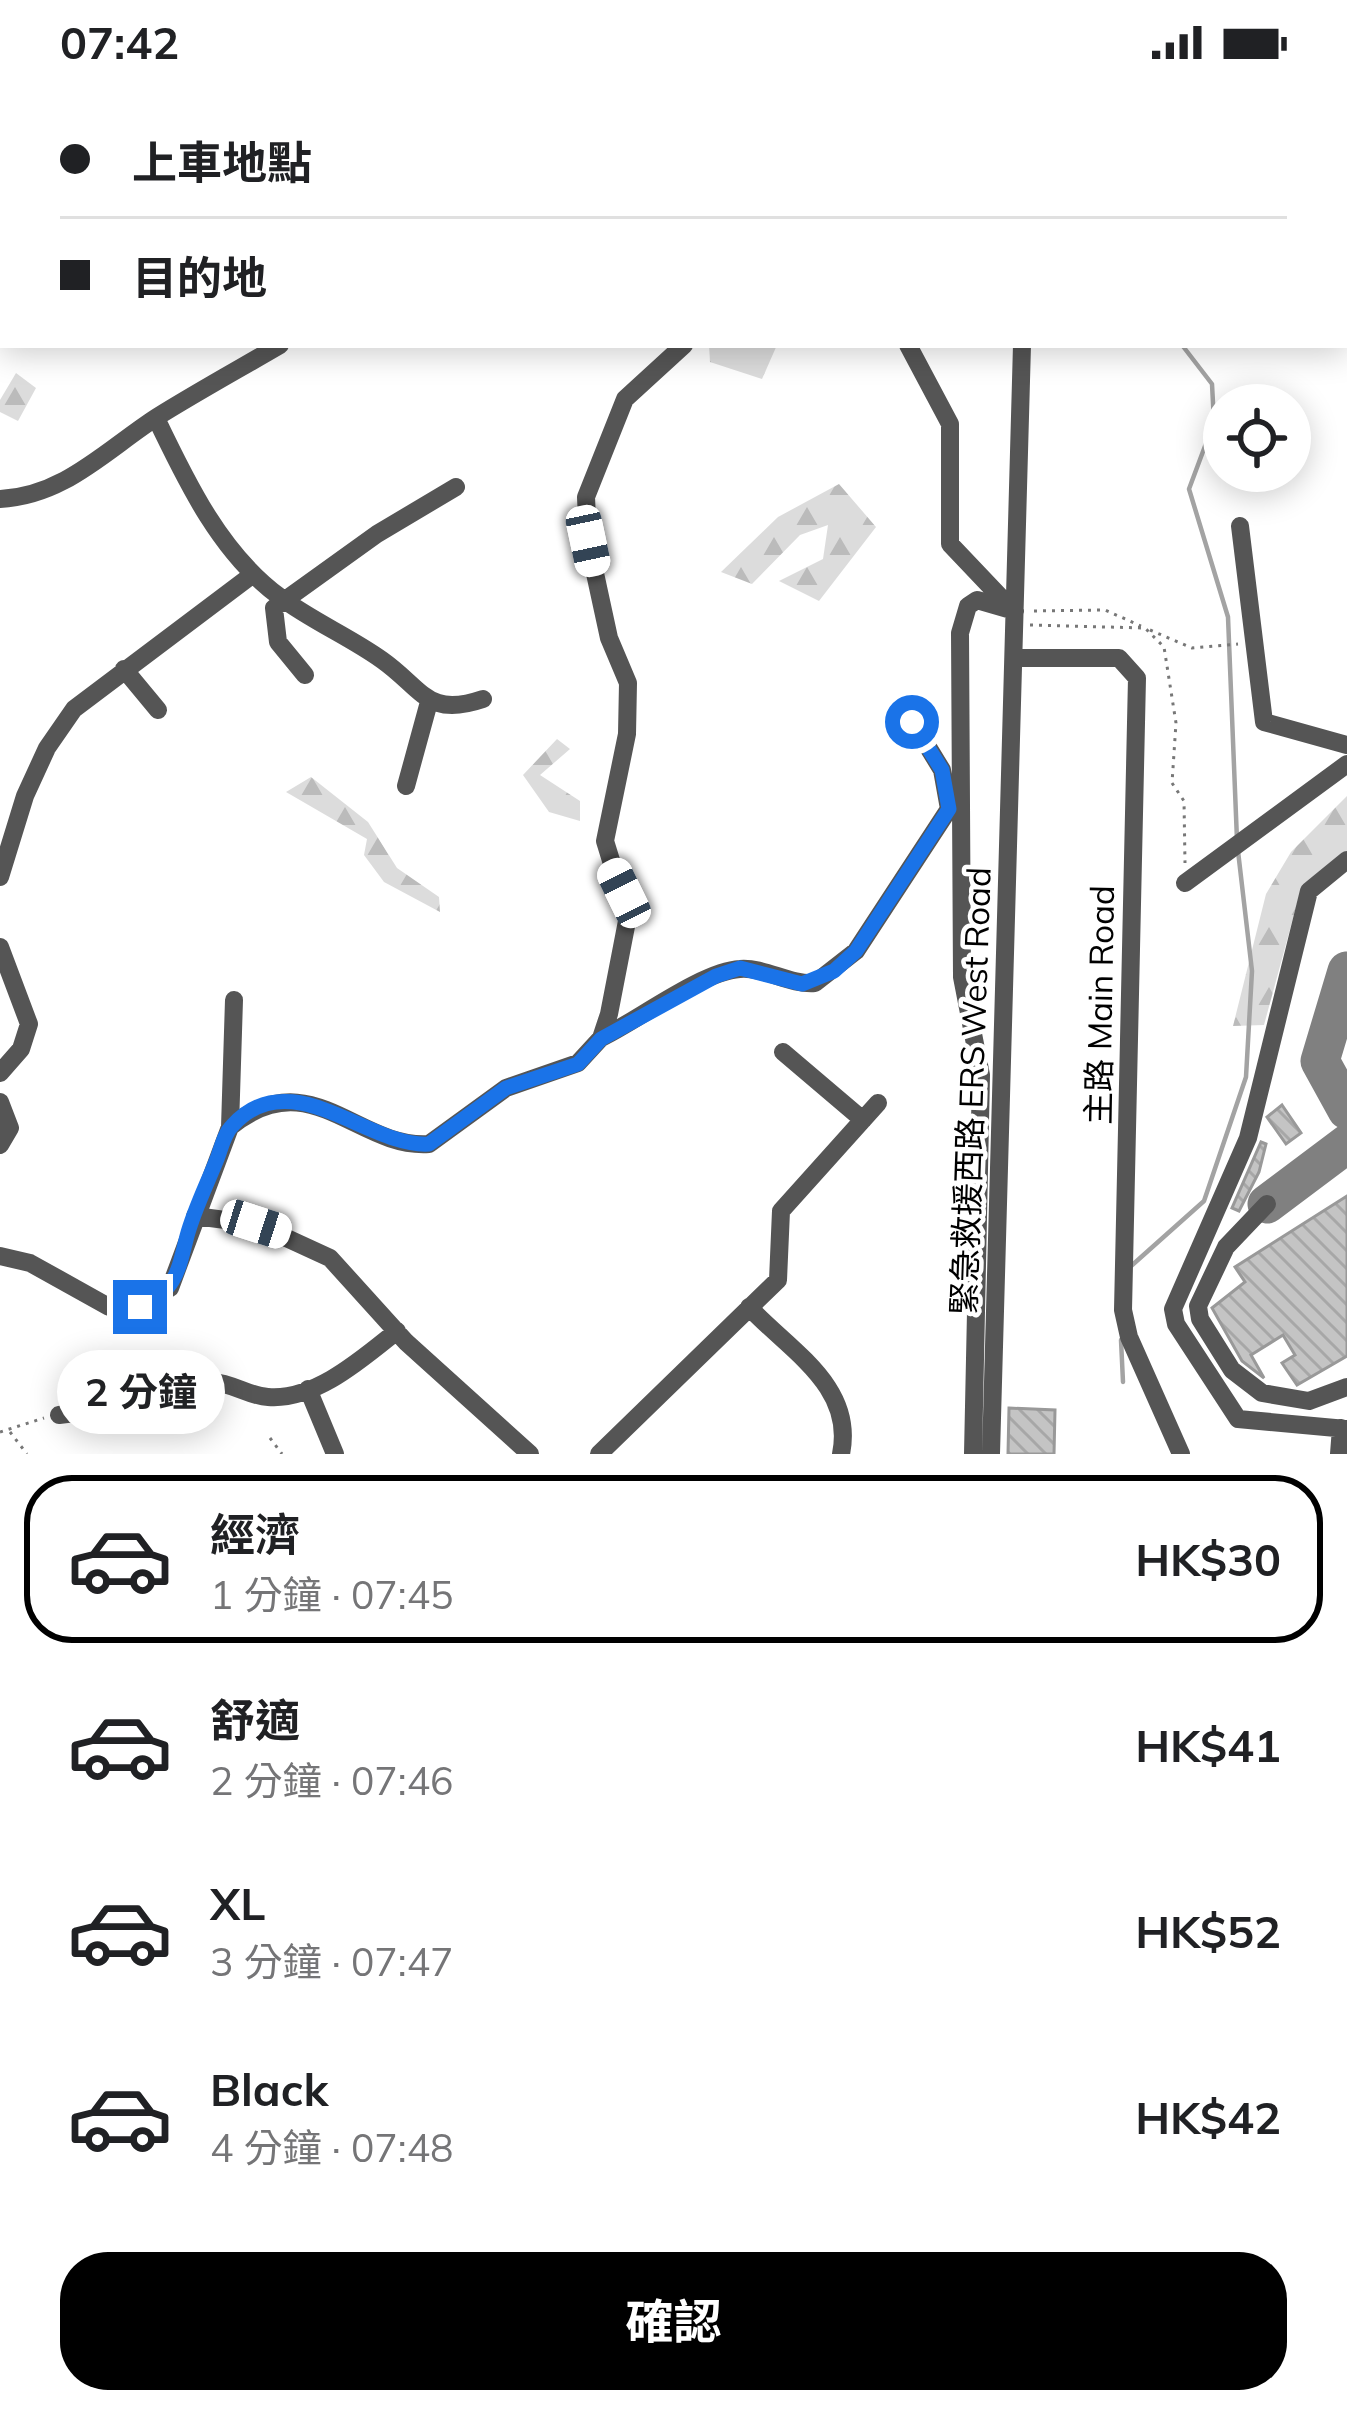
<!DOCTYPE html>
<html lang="zh-TW">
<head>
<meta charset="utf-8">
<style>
  :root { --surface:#fff; --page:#f2f2f2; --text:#202124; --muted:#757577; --line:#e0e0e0; --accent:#000 }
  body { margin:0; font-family:Mulish,"Noto Sans TC",sans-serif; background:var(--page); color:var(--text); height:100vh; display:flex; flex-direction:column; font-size:45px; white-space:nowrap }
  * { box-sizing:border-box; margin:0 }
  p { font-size:39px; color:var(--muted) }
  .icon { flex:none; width:66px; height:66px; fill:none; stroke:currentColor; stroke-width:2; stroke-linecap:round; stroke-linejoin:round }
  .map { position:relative; height:1370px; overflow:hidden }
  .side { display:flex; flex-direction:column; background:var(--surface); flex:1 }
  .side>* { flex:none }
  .guide { position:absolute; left:0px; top:0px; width:1347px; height:264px; box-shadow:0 6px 30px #0003; display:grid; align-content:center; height:264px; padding:0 60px; background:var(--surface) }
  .buttons { position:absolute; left:1203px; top:300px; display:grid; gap:24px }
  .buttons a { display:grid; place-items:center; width:108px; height:108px; border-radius:50%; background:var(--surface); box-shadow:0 6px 30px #0003; font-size:60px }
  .end { position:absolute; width:54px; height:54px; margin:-27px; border:15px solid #1a73e8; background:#fff; box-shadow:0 0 0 6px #fff }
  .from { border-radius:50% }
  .bubble { position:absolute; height:84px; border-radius:42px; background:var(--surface); box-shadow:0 6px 30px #0003; font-size:39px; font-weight:700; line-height:84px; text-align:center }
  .car { position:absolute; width:36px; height:72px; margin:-36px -18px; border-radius:15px; box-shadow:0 0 9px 3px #0007; background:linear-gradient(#fff 24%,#345 0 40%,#fff 0 76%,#345 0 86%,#fff 0) }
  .guide b { display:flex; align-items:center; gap:42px; height:114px; font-size:45px }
  .guide b+b { border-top:3px solid var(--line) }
  .guide i { width:30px; height:30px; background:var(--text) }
  ul { padding:21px 0 0; list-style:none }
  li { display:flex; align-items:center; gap:36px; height:168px; margin:0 24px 18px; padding:0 36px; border:6px solid transparent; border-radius:48px }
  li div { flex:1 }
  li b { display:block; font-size:45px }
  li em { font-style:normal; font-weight:700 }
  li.on { border-color:var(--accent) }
  li>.icon { width:108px; height:108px; stroke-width:1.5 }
  .cta { display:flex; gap:24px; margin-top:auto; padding:24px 60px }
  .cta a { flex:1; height:138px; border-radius:48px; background:var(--accent); color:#fff; font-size:48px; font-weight:700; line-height:138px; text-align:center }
  .status { display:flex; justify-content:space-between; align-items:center; height:84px; padding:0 60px; background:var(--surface); direction:ltr }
  .status svg { height:33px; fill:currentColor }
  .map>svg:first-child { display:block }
  .forest { fill:url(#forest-firs) }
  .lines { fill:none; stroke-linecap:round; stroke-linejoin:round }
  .stream { stroke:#a3a3a3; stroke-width:4.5 }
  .taxiway { stroke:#808080; stroke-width:39 }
  .building { fill:url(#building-back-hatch); stroke:#999; stroke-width:3 }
  .path { stroke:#777; stroke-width:3; stroke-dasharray:3 6; stroke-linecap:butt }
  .minor { stroke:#555; stroke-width:18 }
  .route { stroke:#1a73e8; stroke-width:15 }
  .labels { text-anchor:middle; stroke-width:9; stroke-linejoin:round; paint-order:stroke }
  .street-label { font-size:33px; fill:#000; stroke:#fff }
</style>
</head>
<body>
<div class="status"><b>07:42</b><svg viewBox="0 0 49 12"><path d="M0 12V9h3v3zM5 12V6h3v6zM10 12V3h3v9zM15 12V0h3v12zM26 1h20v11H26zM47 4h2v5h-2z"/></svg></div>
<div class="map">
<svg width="1347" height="1370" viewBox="0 0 1347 1370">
  <defs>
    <pattern id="forest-firs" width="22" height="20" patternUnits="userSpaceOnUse" patternTransform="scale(3)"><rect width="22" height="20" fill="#dcdcdc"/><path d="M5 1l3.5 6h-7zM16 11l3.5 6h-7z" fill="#bbb"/></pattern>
    <pattern id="building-back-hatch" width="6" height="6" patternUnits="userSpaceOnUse" patternTransform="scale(3)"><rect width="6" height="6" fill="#c4c4c4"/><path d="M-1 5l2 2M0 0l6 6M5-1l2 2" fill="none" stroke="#a7a7a7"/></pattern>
  </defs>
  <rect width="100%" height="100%" fill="#fff"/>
  <path class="forest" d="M709,261H777L762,295L710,278Z
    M16,289L36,304L18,337L0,328V316Z
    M839,400L876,443L819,517L779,497L823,475L828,441L800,451L752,500L721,488L778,433Z
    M557,655L570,665L540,691L580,717V737L549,728L523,691Z
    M311,693L368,738L397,784L439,813L440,828L384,798L364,771L367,755L286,708Z
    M1347,712V767L1302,801L1264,941L1233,942L1266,810L1291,768Z"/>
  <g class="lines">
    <path class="stream" d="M782,0L783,3
      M1284,0L1286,3
      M1344,117L1347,122
      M1182,261L1212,300L1214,338L1189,405L1228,533L1237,756
      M1130,1183L1204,1117L1246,993L1252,887L1238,767
      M1121,1256L1123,1298"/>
    <path class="taxiway" d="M1347,887L1320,977L1347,1026
      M1267,1120L1347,1060"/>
  </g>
  <path class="building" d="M1282,1021L1301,1049L1286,1060L1267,1033Z
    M1261,1058L1266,1060L1259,1088L1239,1127L1232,1124Z
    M1347,1112V1272L1297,1301L1282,1279L1295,1271L1283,1251L1251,1271L1264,1294L1242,1277L1212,1224L1245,1198L1235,1183Z
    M1009,1324L1055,1326L1054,1370H1008Z"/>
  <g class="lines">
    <path class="path" d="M1324,3L1339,0
      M1034,527L1105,526L1141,542
      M1030,541L1145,544L1164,563L1176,639L1172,699L1184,717L1185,779
      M1150,546L1192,564L1238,560
      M0,1348L44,1334
      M10,1348L27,1370
      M270,1354L282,1370"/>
    <path class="minor" d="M1308,0L1309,3
      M1030,3V0
      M0,34L3,37
      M1344,77L1347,83
      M908,261L950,340V460L1007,520
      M156,334C187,399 221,470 280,513C312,537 350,553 382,576C423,605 427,634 483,615
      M0,415C64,412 106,366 157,333C197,308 239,285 280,261
      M1240,442L1264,638L1347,661
      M1015,574H1119L1137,594L1123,1226L1129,1253L1181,1370
      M124,585L158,626
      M305,591L278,558L274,524L377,450L456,403
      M406,702L429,618
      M1347,776L1309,807L1248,1054L1173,1225L1176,1240L1238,1335L1347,1345
      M0,793L25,712L47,664L74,625L252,491
      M1185,799L1347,680
      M0,863L29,940L21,965L0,989
      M601,954C637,937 702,887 740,885C765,883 789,901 815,899L856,867L949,725L942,686L912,637
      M783,968L863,1036
      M0,1018L10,1044L0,1061
      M230,1043C311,977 357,1065 429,1060L506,1004L578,979L601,954L609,930L628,832L605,757L627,650L628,599L609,554L588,457L586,413L625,315L684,261
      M1267,1120L1226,1163L1198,1222L1200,1235L1232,1286L1262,1309L1309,1317L1347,1303
      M195,1132L256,1140L330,1174L406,1258L530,1370
      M0,1172L30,1179L109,1223H140L170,1204L230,1043L234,916
      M749,1223C790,1267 855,1302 841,1370
      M308,1305L335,1370
      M59,1331L179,1316L212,1298C233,1299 248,1312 268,1313C315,1317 363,1274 397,1247
      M599,1370L778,1196L781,1127L878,1019
      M973,1370L981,991L962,893L960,549L968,522L977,516L1015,527
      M991,1370L1022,261
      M1339,1370L1341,1344"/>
  </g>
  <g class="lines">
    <path class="route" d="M140,1223C176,1206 178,1188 187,1152C194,1126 207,1100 217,1075C221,1065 224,1050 232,1042C291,976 368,1064 429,1060L506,1004L578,980L601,955L716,892L740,884L802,900L834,887L856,867L949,725L942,686L912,638"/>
  </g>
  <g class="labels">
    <g class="street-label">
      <text transform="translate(1100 921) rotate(-89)" y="12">主路 Main Road</text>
      <text transform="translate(971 1007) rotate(-88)" y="12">緊急救援西路 ERS West Road</text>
    </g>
  </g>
</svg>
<div class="buttons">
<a><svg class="icon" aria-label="locate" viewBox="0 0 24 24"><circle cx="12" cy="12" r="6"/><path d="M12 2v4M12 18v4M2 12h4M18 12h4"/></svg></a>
</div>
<i class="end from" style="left:912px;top:638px"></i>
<i class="end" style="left:140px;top:1223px"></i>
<div class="bubble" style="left:57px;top:1266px;width:168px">2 分鐘</div>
<i class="car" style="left:588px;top:457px;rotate:168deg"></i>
<i class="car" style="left:624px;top:809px;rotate:334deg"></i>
<i class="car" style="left:256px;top:1140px;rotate:108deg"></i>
<div class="guide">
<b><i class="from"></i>上車地點</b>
<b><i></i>目的地</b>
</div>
</div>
<section class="side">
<ul>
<li class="on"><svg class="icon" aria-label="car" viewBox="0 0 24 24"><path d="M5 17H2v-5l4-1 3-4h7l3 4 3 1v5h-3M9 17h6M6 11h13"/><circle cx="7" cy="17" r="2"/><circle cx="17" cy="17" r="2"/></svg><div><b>經濟</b><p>1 分鐘 · 07:45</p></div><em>HK$30</em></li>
<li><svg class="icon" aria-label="car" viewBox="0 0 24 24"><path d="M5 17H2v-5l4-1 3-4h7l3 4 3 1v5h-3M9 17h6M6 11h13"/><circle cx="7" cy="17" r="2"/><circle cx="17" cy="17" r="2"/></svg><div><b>舒適</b><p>2 分鐘 · 07:46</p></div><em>HK$41</em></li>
<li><svg class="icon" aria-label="car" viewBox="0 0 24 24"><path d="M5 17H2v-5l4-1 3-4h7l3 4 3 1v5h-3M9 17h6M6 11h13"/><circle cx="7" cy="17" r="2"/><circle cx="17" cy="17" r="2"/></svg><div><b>XL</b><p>3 分鐘 · 07:47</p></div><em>HK$52</em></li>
<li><svg class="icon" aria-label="car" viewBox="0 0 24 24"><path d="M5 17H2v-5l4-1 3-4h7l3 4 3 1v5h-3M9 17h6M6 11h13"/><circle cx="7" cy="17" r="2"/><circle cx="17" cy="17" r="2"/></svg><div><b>Black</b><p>4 分鐘 · 07:48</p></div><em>HK$42</em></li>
</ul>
<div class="cta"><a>確認</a></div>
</section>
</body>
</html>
